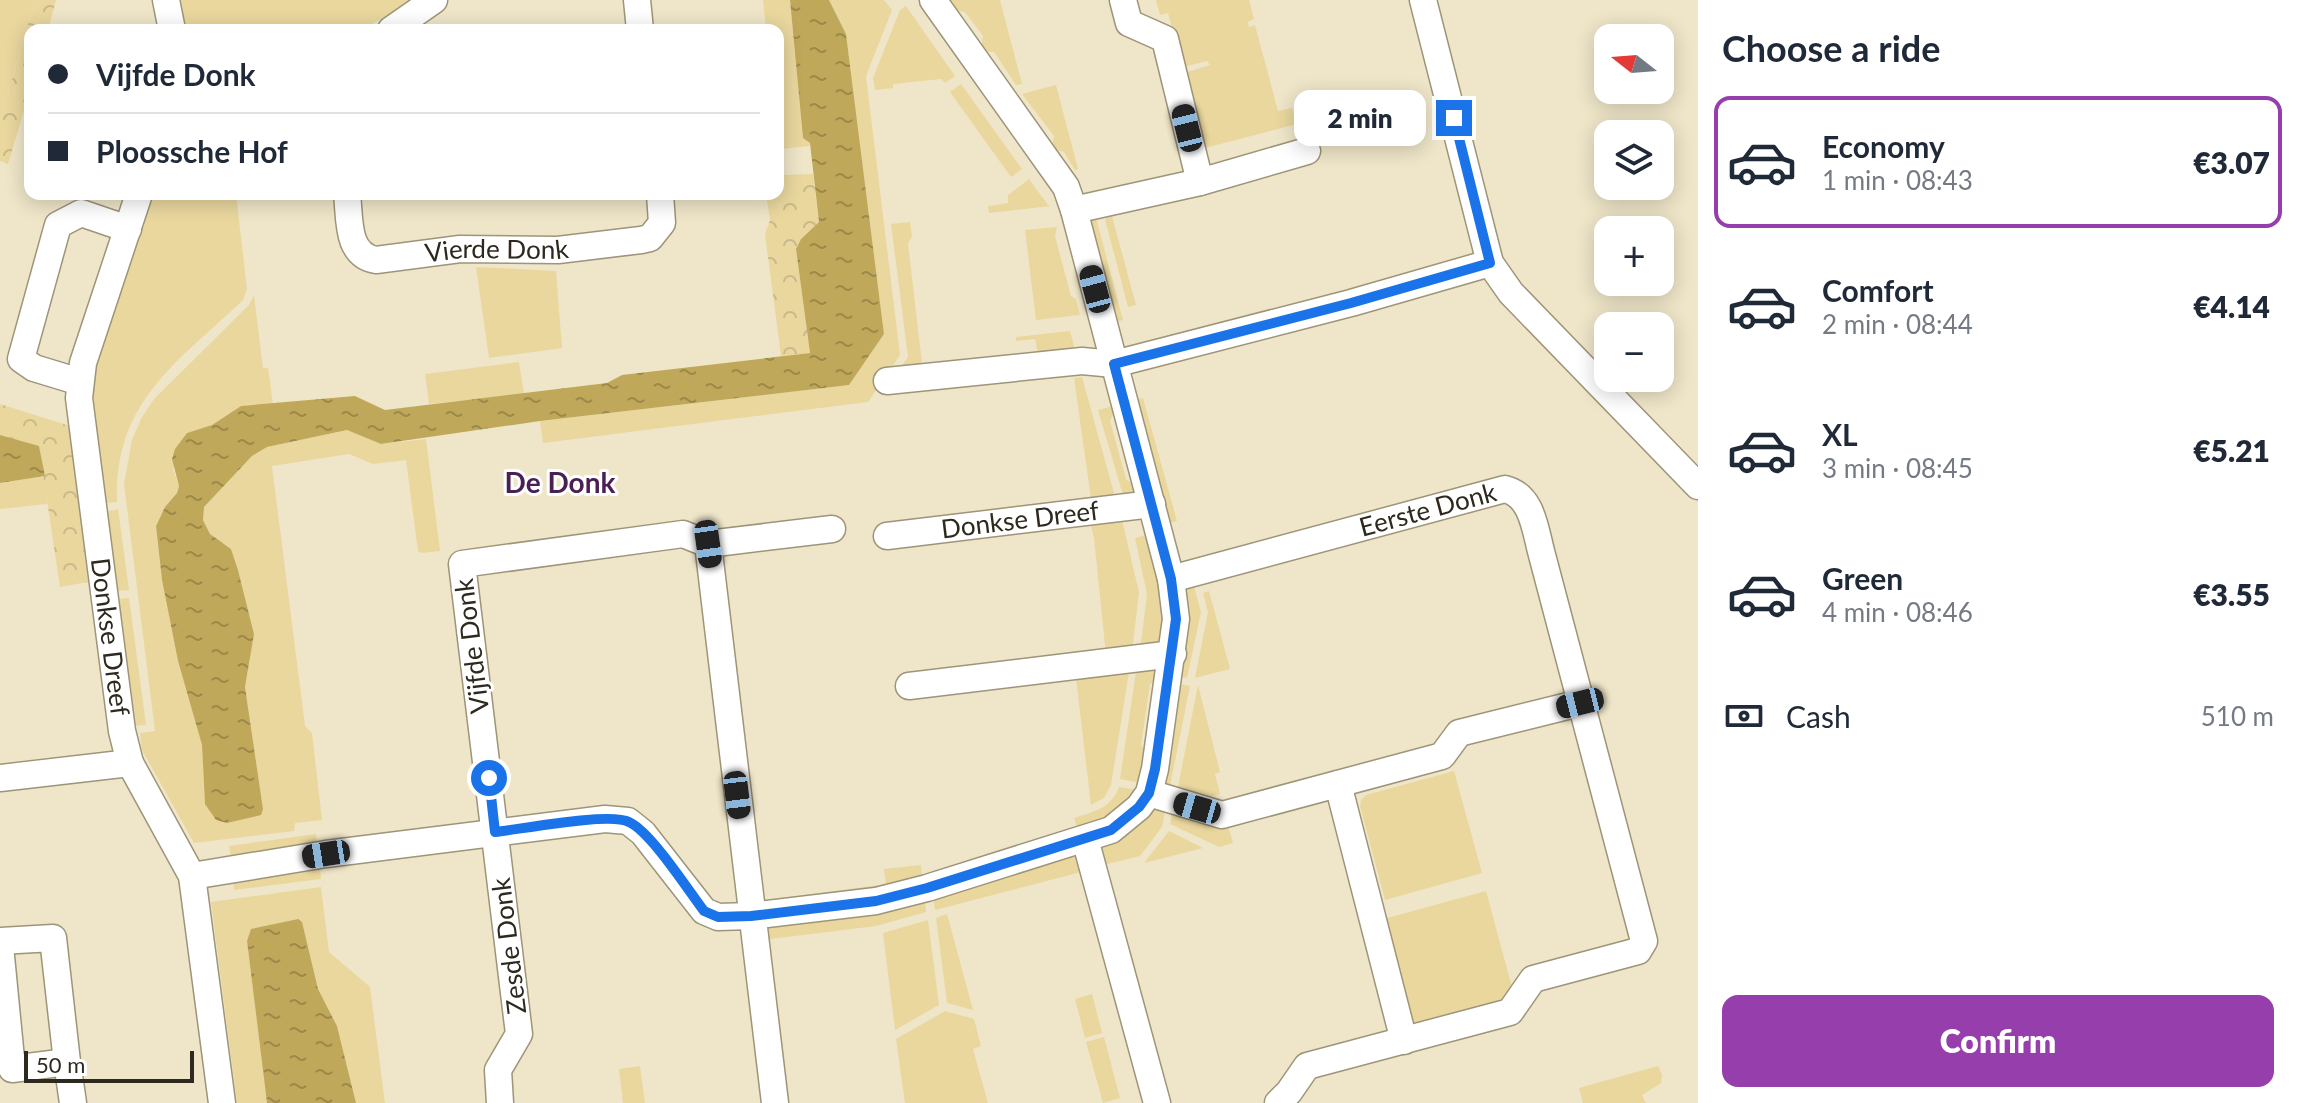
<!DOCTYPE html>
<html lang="en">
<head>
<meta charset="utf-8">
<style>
  :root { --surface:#fff; --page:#f6f6f7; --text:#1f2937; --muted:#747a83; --line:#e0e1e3; --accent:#963fac }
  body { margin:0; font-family:Lato,sans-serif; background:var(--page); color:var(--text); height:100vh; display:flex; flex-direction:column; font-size:30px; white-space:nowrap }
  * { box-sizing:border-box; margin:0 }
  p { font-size:26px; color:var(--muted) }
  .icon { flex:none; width:44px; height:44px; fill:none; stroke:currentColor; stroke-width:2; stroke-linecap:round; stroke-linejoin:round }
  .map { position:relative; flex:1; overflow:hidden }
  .sheet { display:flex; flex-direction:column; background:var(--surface); width:600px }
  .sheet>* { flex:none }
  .guide { position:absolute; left:24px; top:24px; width:760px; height:176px; border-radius:16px; box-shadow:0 4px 20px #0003; display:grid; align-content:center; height:176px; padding:0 24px; background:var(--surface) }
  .needle { width:52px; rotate:287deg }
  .buttons { position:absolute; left:1594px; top:24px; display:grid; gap:16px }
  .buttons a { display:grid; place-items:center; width:80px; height:80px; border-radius:16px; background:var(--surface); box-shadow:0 4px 20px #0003; font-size:40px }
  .scale { position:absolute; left:24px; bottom:20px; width:170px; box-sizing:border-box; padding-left:8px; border:4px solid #2d291e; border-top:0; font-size:22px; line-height:28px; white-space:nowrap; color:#2d291e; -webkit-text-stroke:6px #fff; paint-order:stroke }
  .end { position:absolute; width:36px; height:36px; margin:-18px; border:10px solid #1a73e8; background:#fff; box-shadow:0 0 0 4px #fff }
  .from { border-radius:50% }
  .bubble { position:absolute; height:56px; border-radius:16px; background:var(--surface); box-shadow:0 4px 20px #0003; font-size:26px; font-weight:800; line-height:56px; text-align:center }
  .car { position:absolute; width:24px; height:48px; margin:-24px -12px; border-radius:10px; box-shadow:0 0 6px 2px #0007; background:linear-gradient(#222 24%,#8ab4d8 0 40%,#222 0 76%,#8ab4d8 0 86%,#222 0) }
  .guide b { display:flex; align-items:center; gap:28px; height:76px; font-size:30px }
  .guide b+b { border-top:2px solid var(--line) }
  .guide i { width:20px; height:20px; background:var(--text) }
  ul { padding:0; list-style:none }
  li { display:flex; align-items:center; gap:24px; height:132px; margin:0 16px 12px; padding:0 8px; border:4px solid transparent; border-radius:16px }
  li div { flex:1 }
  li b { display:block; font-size:30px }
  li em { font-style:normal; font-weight:800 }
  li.on { border-color:var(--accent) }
  li>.icon { width:72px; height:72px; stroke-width:1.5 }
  h2 { padding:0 24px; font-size:36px; line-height:96px }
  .pay { display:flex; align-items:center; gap:20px; height:88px; padding:0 24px; font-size:30px }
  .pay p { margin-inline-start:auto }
  .cta { display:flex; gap:16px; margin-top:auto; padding:16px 24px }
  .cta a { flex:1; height:92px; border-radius:16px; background:var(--accent); color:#fff; font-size:32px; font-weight:800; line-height:92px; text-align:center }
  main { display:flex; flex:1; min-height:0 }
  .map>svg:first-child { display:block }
  .green { fill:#e9d79e }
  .forest { fill:url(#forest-crowns) }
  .water { fill:url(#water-ripples) }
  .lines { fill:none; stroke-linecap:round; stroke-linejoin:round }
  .street-casing { stroke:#9d9479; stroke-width:29 }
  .street { stroke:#fff; stroke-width:26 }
  .route { stroke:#1a73e8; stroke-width:10 }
  .labels { text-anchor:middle; stroke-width:6; stroke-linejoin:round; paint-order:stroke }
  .street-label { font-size:26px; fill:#2d291e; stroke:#fff }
  .neighbourhood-label { font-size:28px; font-weight:bold; fill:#4a2054; stroke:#fff }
</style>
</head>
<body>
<main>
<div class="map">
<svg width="1698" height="1103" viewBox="0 0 1698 1103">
  <defs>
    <pattern id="forest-crowns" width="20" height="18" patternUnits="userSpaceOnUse" patternTransform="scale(2)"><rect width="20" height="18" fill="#e9d79e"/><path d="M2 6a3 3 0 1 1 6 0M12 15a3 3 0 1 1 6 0" fill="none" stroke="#c8b988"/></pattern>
    <pattern id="water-ripples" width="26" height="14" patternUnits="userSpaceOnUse" patternTransform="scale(2)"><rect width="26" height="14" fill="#c0a85a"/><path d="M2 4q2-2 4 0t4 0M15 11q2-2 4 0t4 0" fill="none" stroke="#9c894a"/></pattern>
  </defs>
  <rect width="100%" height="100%" fill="#efe6c9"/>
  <path class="green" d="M0,0H35L0,121Z
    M178,0H411L363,30H186Z
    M763,0H790L803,138L810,143V146L781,149L778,122V30H766Z
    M829,0H884L892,10L866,76L900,355L868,402L543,443L540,421L849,385L884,334L846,34Z
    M950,0H1000L1022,84L1016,85L994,52L984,51L981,48L983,36L965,12L953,10Z
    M1156,0H1249L1254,19L1248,22L1249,27L1255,25L1278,111L1292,108L1297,124L1205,148L1184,73L1210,65L1207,61L1183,67L1168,13L1160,15Z
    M906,6L955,76L945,83L941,79L893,84V88L875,90L873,78L900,10Z
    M961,84L1022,169L1011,177L950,92Z
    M1056,85L1078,169L1075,170L1064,152L1051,148L1054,136L1022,94Z
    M1029,179L1048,205L1051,206L989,213L988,206L1008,203V195Z
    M151,194H236L247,289L243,300C177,363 114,401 117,502L104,503L91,385L93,367Z
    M1095,214L1123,320L1112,323L1087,221Z
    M1112,216L1136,305L1128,307L1105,219Z
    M910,222L912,237L908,243L923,372L895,375L908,357L891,224Z
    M1057,227L1055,236L1071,296L1076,299L1080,315L1036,320L1025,230Z
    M476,267L556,271L562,348L489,358Z
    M254,295L263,368H268L273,404L241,406L212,425L187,433L173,469L179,486L177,493L165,507L156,526L162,580L178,661L202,745L205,804L263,809L245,687L254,634L238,570L231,549L210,534L203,520L204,507L252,456L267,447L347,430L381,444L426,439L440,551L422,553L418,551L406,460L373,464L349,454L272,466L305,726L312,733L322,820L295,823L294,831L194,843L142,750L140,733L155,731L124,484L132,440L142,417L154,399L249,305Z
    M1070,331L1076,354L1039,359L1035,339L1016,341V337Z
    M519,362L524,394L429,404L425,374Z
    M1082,377L1117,504L1092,506L1074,378Z
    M1143,398L1177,521L1166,524L1133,401Z
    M1113,406L1114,413L1110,421L1126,479L1134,485L1136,495L1125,502L1098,410Z
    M45,476L47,504L0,509V483Z
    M118,509L129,590L115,591L105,512Z
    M1121,516L1139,592L1132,652L1106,655L1094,538L1091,526L1100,519Z
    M1147,535L1164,600L1162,646L1140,651L1147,594L1135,538Z
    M1193,583L1201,612L1187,678L1179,676L1185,588Z
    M1209,591L1230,669L1195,678L1208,612L1203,593Z
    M129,598L146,725L131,726L116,599Z
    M1137,665H1156L1157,679L1150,684L1141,745L1146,752L1141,783L1120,779Z
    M1130,666L1111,785L1104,798L1091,805L1076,678Z
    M1177,684L1190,686L1169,791L1165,784Z
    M1198,685L1220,772L1215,774L1220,794L1209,797L1178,787Z
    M1454,771L1482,873L1385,900L1360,806L1361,800L1366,795Z
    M1119,787L1138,790C1122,812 1103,822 1078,830L1074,818C1093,812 1112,808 1119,787Z
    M1157,806L1166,807L1162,827L1140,856L1099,866L1098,847Z
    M1173,810L1227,822L1233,843L1219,847L1170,824Z
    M1169,831L1203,848L1144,863Z
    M316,834L317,845L231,857L229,846Z
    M1070,855L1080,858L1085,871L935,910L933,897Z
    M921,865L922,878L903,885L767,904L760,901L886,884L884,869Z
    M320,867L321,879L234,890L233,878Z
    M321,887L329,952L370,987L385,1103H356L337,1026L318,989L302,923L297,919L252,929L247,941L267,1103H237L211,902Z
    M1486,891L1513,991L1505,1004L1417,1026L1411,1023L1380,920Z
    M925,900L926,912L876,926L761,940L765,929L771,925Z
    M947,914L973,1010L947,1003L936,918Z
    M928,920L939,1005L895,1030L883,933Z
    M1092,994L1102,1033L1085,1038L1075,999Z
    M945,1011L974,1019L981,1046L973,1049L988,1103H905L896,1039Z
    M1104,1037L1120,1098L1103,1103L1086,1042Z
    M640,1066L645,1103H623L619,1069Z
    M1658,1066L1662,1075L1661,1083L1642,1095L1646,1103H1583L1579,1088Z"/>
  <path class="forest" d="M35,0H56L48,30H30V90L8,164L0,161V121Z
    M778,148L784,175L813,174L819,222L801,239L796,249L810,353L781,356L765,234L770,220L766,194H778Z
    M0,404L70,426L88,582L60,587L39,447L0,435Z"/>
  <path class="water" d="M790,0H829L846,34L884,334L849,385L540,421L381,444L347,430L267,447L252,456L204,507L203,520L210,534L231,549L238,570L254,634L245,687L263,809L261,815L227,823L216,820L205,804L202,745L178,661L162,580L156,526L165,507L177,493L179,486L172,459L175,449L187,433L212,425L241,406L355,396L385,410L607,383L622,375L810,353L796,249L801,239L819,222L810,143L803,138Z
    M0,435L39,446L45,476L0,483Z
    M298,919L302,922L318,989L337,1026L356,1103H267L247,941L251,929Z"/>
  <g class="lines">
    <defs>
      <g id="street">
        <path d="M166,0L172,30"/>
        <path d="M637,0L640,30"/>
        <path d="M1123,0L1129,23L1165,39L1200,182"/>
        <path d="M1423,0L1490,263L1511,293L1698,486"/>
        <path d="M391,30L434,0"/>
        <path id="s1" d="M139,194L83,363L79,398L122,731L130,763L192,876L222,1103"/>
        <path id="s2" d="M347,194C350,219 346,255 376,260L460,249L558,250L641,240L650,238L662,223L660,194"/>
        <path d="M1074,210L1200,182L1307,151"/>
        <path d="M887,381L1082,361L1114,364L1351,303L1490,263"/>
        <path d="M80,382L34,368L21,359L58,225L81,213L128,229"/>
        <path id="s3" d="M887,536L1152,504"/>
        <path d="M708,544L832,529"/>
        <path id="s4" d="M1171,579L1505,489C1533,496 1535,530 1542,555L1644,941L1638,951L1533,979L1510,1012L1307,1066L1289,1092L1278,1103"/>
        <path d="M909,686L1173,654"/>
        <path d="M0,778L130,763"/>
        <path d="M1338,784L1404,1041"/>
        <path d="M1149,793L1222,815L1442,756L1459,733L1580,703"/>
        <path d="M1085,839L1157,1103"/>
        <path d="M192,876L326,854L605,819L628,821L643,833L704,911L718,917L751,916L876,901L927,888L1111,830L1139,807L1149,793L1155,769L1176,619L1171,579L1074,210L1066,187L933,0"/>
        <path d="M0,941L53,938L67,1062"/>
        <path d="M0,946L12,1069L67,1062L73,1103"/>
        <path d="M500,1103L498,1070L519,1034L462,564L683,534L708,544L775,1103"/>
      </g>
    </defs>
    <use href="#street" class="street-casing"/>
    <use href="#street" class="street"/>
  </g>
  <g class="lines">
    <path class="route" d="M489,778L495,832C522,829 610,812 629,822C651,832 688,890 704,911L718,917L751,916L876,901L927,888L1111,830L1139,807L1149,793L1155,769L1176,619L1171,579L1114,364L1351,303L1490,263L1454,118"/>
  </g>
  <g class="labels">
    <g class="street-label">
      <text dy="9" stroke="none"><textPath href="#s2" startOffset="200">Vierde Donk</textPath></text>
      <text dy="9" stroke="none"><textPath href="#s4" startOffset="266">Eerste Donk</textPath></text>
      <text dy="9" stroke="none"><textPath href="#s3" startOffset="134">Donkse Dreef</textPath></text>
      <text dy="9" stroke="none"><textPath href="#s1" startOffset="454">Donkse Dreef</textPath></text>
      <text transform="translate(472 646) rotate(-97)" y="9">Vijfde Donk</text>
      <text transform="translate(509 946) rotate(-97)" y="9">Zesde Donk</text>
    </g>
    <g class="neighbourhood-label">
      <text x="560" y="493">De Donk</text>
    </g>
  </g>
</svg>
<div class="buttons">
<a><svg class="needle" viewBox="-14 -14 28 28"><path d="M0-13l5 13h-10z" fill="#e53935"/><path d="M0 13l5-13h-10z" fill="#747a83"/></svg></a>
<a><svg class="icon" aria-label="layers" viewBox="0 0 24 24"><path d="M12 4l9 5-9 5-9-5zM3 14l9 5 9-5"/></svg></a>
<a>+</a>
<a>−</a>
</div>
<div class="scale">50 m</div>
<i class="end from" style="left:489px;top:778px"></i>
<i class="end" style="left:1454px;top:118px"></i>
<div class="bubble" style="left:1294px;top:90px;width:132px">2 min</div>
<i class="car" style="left:1187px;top:128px;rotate:346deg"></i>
<i class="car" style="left:1095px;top:289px;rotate:345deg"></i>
<i class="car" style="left:708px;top:544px;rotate:172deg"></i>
<i class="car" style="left:1580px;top:703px;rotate:256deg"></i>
<i class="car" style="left:737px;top:795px;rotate:173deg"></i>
<i class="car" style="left:1197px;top:808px;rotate:286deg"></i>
<i class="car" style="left:326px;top:854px;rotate:261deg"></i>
<div class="guide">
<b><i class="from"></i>Vijfde Donk</b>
<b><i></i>Ploossche Hof</b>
</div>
</div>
<section class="sheet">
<h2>Choose a ride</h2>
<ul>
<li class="on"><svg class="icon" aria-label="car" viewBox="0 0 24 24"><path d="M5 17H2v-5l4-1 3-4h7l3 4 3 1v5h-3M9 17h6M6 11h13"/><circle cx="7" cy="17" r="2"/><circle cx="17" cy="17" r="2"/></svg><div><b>Economy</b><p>1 min · 08:43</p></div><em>€3.07</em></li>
<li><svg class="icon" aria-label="car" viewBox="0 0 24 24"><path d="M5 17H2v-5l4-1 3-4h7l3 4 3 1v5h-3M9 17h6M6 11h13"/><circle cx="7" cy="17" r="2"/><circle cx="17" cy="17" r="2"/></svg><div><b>Comfort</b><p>2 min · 08:44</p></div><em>€4.14</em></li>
<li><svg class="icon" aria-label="car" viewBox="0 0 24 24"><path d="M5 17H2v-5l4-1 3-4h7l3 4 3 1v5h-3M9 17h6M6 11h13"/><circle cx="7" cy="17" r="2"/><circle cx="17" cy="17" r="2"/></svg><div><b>XL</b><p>3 min · 08:45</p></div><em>€5.21</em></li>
<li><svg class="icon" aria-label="car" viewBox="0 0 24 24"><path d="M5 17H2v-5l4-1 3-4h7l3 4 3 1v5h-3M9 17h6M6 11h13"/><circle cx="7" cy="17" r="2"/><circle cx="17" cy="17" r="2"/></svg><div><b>Green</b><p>4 min · 08:46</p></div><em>€3.55</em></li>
</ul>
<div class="pay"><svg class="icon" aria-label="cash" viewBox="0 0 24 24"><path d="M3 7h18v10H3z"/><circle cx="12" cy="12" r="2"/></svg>Cash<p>510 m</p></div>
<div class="cta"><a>Confirm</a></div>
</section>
</main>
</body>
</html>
